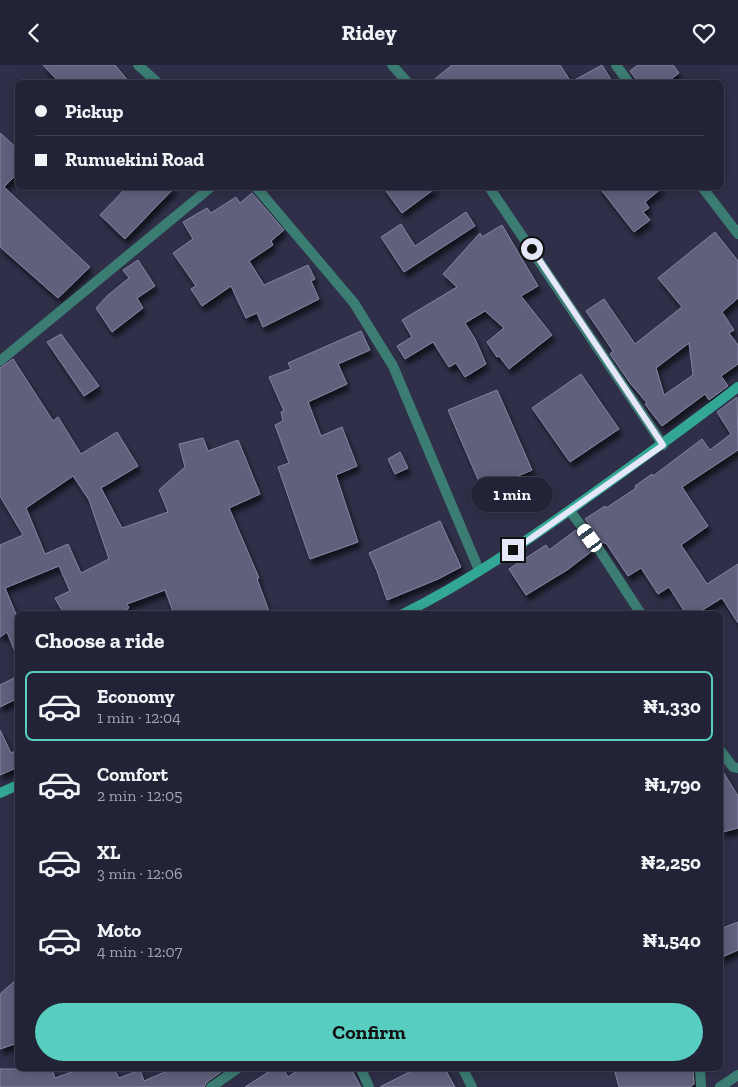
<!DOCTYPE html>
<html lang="en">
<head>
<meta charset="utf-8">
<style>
  :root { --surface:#232337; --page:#2b2b3f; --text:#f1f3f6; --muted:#a3a4ad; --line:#404052; --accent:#58cec1 }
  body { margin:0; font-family:"Zilla Slab",serif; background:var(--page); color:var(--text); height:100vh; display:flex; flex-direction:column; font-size:19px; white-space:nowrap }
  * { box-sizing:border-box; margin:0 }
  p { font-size:16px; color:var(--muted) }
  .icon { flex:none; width:28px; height:28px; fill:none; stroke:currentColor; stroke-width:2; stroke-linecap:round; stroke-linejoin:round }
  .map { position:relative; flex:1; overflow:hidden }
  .drawer { position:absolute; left:15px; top:546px; width:708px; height:460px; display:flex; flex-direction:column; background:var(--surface); border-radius:8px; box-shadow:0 2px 12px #0003,0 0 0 1px var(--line) }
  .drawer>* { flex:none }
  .top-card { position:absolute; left:15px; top:15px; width:709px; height:110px; border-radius:8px; box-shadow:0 2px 12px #0003,0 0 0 1px var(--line); display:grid; align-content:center; height:110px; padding:0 20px; background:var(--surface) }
  .end { position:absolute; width:22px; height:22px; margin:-11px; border:6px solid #e5e6f7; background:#111; box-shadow:0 0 0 2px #111 }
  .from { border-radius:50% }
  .bubble { position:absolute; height:35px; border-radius:18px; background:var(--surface); box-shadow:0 2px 12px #0003,0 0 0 1px var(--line); font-size:16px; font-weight:800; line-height:35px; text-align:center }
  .car { position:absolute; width:15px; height:30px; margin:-15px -8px; border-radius:6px; box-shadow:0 0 4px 1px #0007; background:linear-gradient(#fff 24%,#345 0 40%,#fff 0 76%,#345 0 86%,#fff 0) }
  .top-card b { display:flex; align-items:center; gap:18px; height:48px; font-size:19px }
  .top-card b+b { border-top:1px solid var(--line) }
  .top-card i { width:12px; height:12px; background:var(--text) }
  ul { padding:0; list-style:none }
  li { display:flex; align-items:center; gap:15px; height:70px; margin:0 10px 8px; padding:0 10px; border:2px solid transparent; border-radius:8px }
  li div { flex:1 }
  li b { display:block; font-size:19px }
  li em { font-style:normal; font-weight:800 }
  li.selected { border-color:var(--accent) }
  li>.icon { width:45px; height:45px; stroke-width:1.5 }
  h2 { padding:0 20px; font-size:22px; line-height:60px }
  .primary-button { display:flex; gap:10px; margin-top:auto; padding:10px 20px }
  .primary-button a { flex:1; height:58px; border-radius:30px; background:var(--accent); color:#111; font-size:20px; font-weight:800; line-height:58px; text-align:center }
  header { display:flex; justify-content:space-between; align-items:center; height:65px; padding:0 20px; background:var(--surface); font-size:22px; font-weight:800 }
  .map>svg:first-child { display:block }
  .building { fill:#60617d; stroke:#8384a2; fill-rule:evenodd; filter:url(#shadow) }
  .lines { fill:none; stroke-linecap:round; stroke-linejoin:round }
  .street { stroke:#3c7d73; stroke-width:10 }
  .secondary { stroke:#33a796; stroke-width:10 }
  .route { stroke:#e5e6f7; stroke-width:6 }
</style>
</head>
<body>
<header><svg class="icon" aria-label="back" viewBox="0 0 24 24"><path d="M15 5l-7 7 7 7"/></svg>Ridey<svg class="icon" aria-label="heart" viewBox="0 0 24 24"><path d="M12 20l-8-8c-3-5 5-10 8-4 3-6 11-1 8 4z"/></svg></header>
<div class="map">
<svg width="738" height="1022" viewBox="0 0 738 1022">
  <defs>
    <filter id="shadow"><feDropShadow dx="3" dy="5.5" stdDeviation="2.5" flood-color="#0009"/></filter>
  </defs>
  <rect width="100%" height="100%" fill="#2f2f49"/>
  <path class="building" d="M43,0H115L130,18H60Z
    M452,0H560L571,17L602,0L613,18H430Z
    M638,0H673L679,8L666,18H639L630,6Z
    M0,68L18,84V108L4,122L90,202L58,233L0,182Z
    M127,122H175L125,174L100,150Z
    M383,122H437L402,148Z
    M599,122H663L645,137L649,143L643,147L650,155L634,167Z
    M252,128L284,165L271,176L273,180L249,196L264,220L308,200L315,214L311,216L319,234L263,262L257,248L246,253L231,221L202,241L191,224L196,221L173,188L193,174L183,157L207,143L211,148L236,132L240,138Z
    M466,147L475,161L404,207L381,172L401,159L415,181Z
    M502,160L538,221L521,231L552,270L509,304L499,291L497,292L487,277L504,263L485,246L465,258L475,274L486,299L465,312L456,298L449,302L433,277L405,294L397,281L412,272L402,255L457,222L443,209L480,168L482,172Z
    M715,167L738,196V233L722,247L734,265L729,268L738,280V299L721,311L728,321L709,335L705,329L662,361L645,339L647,338L630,318L610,289L613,286L586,246L604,234L635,279L682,242L658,213ZM689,278L693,310L664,330L656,303Z
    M138,195L155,221L137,233L143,243L112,267L96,243L108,230L129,213L123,205Z
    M361,266L370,285L338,299L347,319L308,337L321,371L342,362L357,401L336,410L358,477L310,494L278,402L289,398L275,360L283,356L281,347L284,346L269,312L291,304L288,298Z
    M61,269L99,321L84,331L47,277Z
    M13,294L53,356L58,352L81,389L117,367L138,401L101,423L122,463L168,447L159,425L185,402L179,379L203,373L208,386L238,375L260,429L229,443L259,513L257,514L270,549H174L165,525L127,539L129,543L117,549H64L55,533L70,526L59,501L5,523L18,554L17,592L7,567L0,572V480L23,470L0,431V303ZM73,411L89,435L109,494L81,508L68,479L45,489L26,443Z
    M581,309L619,364L570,397L532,343Z
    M497,325L532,405L483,426L448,345Z
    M737,332L738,385L682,422L708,461L681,480L707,519L738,499V558L722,533L696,549H686L669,522L658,529L641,503L628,511L606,478H603L585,454L605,441L606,443L636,423L635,421L652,409L653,411L702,374L710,385L731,369L717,347Z
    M400,387L408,403L395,409L388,394Z
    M440,456L461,502L438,514L387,535L377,506L369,488Z
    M576,465L592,486L567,505L526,530L509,504L546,480L549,485Z
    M18,611V633L0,642V620Z
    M0,665L11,688L18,685V702L0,710Z
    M720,702L738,731V763L723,767L720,756Z
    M738,857V885L720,893V864Z
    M18,913V978L0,984V929Z
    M0,1004H52L55,1013L80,1004H114L119,1013L140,1005L144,1016L172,1004H221V1007L207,1017L204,1022H0Z
    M273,1004H283L288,1012L300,1004H351L361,1022H245Z
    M415,1004H445L455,1022H380Z
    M614,1004H693L694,1019L690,1022H619Z"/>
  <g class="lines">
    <path class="street" d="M138,0L158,18
      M392,0L408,18
      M616,0L629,18
      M256,122L354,238L393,301L479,505
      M489,122L663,380
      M702,122L738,169
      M0,296L211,122
      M570,446L600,486L641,549
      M720,685L733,702L738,703
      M361,1004L369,1022
      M463,1004L472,1022
      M700,1004L701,1022
      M211,1022L237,1004
      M720,1022L738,1010"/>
    <path class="secondary" d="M403,549C467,517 527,476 584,435C636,398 687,361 738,322
      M0,728L18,720"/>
  </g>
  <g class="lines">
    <path class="route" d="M513,485L530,474L663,380L532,184"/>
  </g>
</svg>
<i class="end from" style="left:532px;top:184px"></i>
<i class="end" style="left:513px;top:485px"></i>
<div class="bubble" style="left:471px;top:412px;width:82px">1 min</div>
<i class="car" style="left:590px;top:473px;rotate:324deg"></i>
<div class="top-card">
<b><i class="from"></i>Pickup</b>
<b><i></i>Rumuekini Road</b>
</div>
<section class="drawer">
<h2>Choose a ride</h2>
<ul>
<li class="selected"><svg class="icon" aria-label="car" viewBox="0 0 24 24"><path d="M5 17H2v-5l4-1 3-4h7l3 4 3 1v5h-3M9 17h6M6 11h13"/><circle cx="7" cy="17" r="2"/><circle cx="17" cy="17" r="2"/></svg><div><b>Economy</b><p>1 min · 12:04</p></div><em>₦1,330</em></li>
<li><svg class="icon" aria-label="car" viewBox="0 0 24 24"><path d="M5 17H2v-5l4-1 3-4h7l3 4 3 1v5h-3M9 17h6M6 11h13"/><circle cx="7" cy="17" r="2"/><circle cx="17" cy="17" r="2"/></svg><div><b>Comfort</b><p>2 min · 12:05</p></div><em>₦1,790</em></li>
<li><svg class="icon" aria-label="car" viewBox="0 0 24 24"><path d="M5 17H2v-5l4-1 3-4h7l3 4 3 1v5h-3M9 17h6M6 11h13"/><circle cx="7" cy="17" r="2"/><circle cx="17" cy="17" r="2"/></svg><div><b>XL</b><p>3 min · 12:06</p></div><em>₦2,250</em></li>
<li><svg class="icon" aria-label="car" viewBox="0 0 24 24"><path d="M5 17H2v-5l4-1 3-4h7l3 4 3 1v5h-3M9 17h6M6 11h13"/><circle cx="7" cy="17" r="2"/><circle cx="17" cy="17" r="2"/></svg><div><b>Moto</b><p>4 min · 12:07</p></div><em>₦1,540</em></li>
</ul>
<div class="primary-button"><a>Confirm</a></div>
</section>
</div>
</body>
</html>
